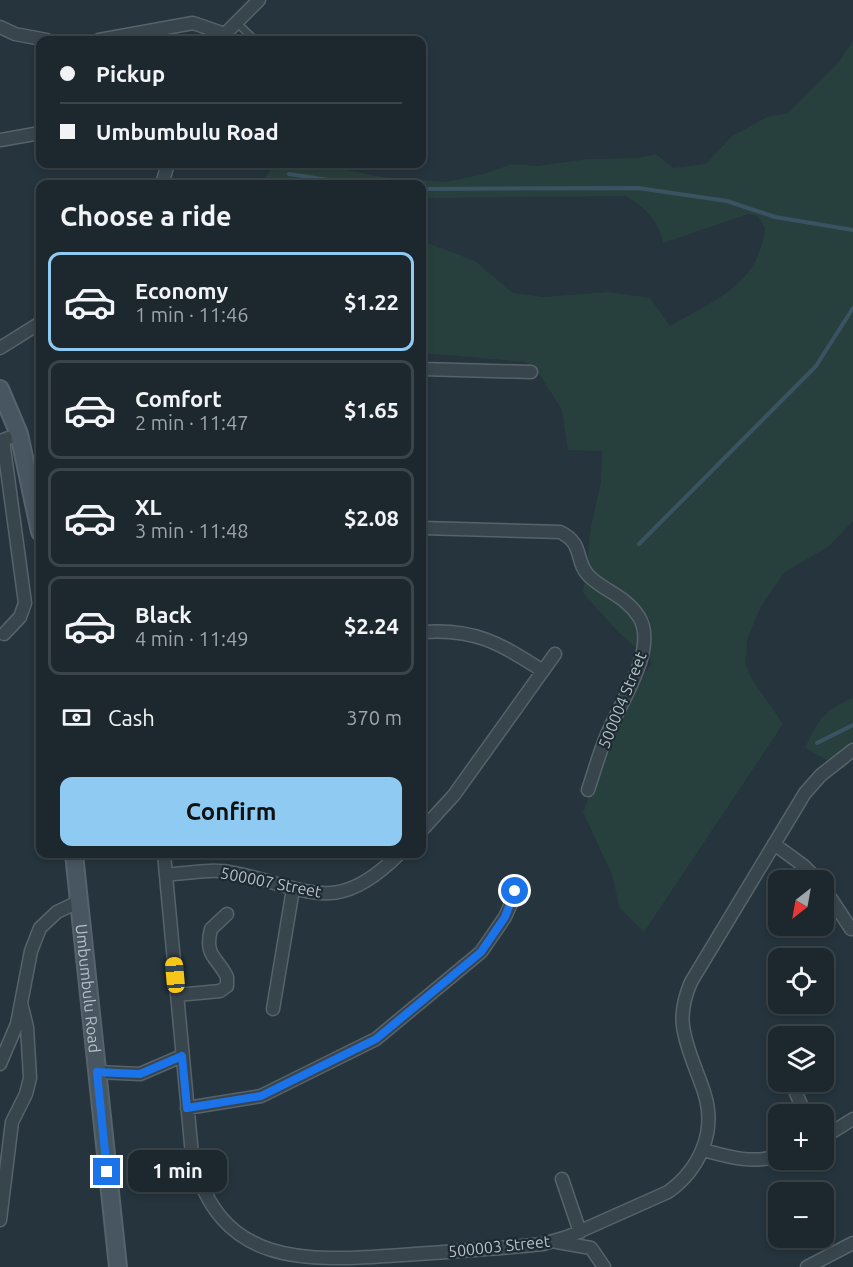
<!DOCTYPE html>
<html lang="en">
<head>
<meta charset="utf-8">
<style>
  :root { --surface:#1c272e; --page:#29333a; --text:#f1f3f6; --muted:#a0a5aa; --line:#3a444a; --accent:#8fcaf3 }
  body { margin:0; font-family:Ubuntu,sans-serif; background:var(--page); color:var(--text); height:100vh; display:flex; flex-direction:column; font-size:22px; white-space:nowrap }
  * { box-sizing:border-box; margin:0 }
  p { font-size:20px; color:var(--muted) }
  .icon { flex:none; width:33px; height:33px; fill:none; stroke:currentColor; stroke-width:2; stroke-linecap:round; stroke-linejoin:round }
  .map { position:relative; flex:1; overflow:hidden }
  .side { position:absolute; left:36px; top:180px; width:390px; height:678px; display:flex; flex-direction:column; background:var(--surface); border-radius:12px; box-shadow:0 3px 9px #0003,0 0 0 2px var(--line) }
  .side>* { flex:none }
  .guide { position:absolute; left:36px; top:36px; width:390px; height:132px; border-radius:12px; box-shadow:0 3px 9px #0003,0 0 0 2px var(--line); display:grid; align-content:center; height:132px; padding:0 24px; background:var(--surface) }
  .needle { width:39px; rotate:211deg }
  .tools { position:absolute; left:768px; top:870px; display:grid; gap:12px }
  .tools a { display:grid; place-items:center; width:66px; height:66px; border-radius:12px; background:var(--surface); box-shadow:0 3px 9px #0003,0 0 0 2px var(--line); font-size:30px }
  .end { position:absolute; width:27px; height:27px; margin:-14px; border:8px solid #1a73e8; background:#fff; box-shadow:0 0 0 3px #fff }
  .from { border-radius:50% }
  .bubble { position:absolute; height:42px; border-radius:12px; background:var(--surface); box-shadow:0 3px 9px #0003,0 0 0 2px var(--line); font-size:20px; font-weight:700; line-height:42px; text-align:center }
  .car { position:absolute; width:18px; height:36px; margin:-18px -9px; border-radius:8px; box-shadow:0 0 4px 2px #0007; background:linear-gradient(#f5c518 24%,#345 0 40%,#f5c518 0 76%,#345 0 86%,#f5c518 0) }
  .guide b { display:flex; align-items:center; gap:21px; height:57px; font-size:22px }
  .guide b+b { border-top:2px solid var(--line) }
  .guide i { width:15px; height:15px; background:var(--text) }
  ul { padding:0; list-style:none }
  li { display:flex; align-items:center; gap:18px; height:99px; margin:0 12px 9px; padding:0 12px; border:3px solid var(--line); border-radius:12px }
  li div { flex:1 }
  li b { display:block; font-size:22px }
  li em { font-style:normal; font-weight:700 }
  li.selected { border-color:var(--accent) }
  li>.icon { width:54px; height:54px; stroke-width:1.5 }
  h2 { padding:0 24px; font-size:27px; line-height:72px }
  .pay { display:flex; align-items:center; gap:15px; height:66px; padding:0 24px; font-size:22px }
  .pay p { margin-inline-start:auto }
  .button { display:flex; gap:12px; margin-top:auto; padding:12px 24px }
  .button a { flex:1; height:69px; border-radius:12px; background:var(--accent); color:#111; font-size:24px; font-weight:700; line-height:69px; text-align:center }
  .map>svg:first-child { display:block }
  .green { fill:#28403d }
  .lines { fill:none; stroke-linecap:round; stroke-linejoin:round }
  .stream { stroke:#3a5363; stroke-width:4 }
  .service-casing { stroke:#57636b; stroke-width:9 }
  .minor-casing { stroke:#57636b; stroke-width:15 }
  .secondary-casing { stroke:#57636b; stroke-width:20 }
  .service { stroke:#39454d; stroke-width:6 }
  .minor { stroke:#39454d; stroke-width:12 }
  .secondary { stroke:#475660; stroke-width:16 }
  .route { stroke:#1a73e8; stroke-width:8 }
  .labels { text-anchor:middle; stroke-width:4.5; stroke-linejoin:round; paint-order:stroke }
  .street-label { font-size:16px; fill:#b5c0c8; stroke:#1e2a32 }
</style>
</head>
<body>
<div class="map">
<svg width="853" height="1267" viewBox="0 0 853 1267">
  <rect width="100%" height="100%" fill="#25343d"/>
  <path class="green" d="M853,41V521L828,547L785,572L761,606L747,640L745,662L751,678L783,724L644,932L619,907L613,877L583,812L621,715L652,662L618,632L583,593L591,527L601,482L602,451L568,450L562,410L540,375L526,362L422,353V241L475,261L513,293L544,297L608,292L650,298L670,326C714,300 758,286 765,229L758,216L748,214L663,243C659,220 645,208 626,196L422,198V184H261L274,164H339L347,170L381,177L446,182L480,175L512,164L537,166L588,159L638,158L656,154L673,168L706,164L732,136L767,117L788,113L838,63Z
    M853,698V758L844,769L805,748C817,721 825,709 853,698Z"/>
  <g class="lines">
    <path class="stream" d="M289,174L354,184
      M422,189L638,188L727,201L775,217L853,230
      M639,544L816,366L853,308
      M817,743L853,725"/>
    <defs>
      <path id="service" d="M236,22L255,40"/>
      <path id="minor" d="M0,27L15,34L47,40
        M99,40L193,23L225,34
        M219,40L259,0
        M0,140L40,133
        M162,184L168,164
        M0,348L40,323
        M422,369L531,372
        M422,528L560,532C585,544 574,561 589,576C605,592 625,595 639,617C659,649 618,706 606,737C599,754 594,772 588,790
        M422,632C475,628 499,643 543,671
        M4,634L20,617L25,603L3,440L19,434
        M422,830L454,795L555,654
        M774,844L804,866L818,880
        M164,854L192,1155C219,1267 304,1262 402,1255C449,1252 496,1249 543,1244L567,1237L668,1192C700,1169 717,1131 704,1092C697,1070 686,1049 683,1026C681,1011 685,996 691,982L805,793L821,775L853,750
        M166,875C189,873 213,868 235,873C310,889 336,917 399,854
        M824,888L851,929
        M177,995L220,991L227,986V977C217,957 204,956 211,929L227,914
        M273,1009L293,889
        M0,1064L17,1024L31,951L40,928L57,912L78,902
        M97,1072L140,1074L182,1056
        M793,1086L805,1114
        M187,1108L261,1096L376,1039L481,952L505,917L514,897V886
        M824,1137L853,1119
        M703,1150C729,1157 752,1164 778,1156
        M562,1179L580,1232
        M0,1220L12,1122L26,1094L30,1078L27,1027L21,1003
        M557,1242L591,1248L604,1267
        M807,1267L853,1243"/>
      <g id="secondary">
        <path d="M0,389L19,434L40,532"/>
        <path id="s1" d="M74,854L118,1267"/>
      </g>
    </defs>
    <use href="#service" class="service-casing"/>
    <use href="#minor" class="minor-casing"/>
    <use href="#secondary" class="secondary-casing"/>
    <use href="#service" class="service"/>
    <use href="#minor" class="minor"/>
    <use href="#secondary" class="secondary"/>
  </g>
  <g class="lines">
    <path class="route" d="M107,1172L97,1072L140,1074L182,1056L187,1108L261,1096L376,1039L481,952L505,917L515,891"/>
  </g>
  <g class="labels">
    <g class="street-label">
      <text transform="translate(622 700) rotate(-68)" y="6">500004 Street</text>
      <text transform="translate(271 882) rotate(11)" y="6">500007 Street</text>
      <text dy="6" stroke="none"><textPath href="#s1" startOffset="135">Umbumbulu Road</textPath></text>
      <text transform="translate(499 1246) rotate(-6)" y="6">500003 Street</text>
    </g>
  </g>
</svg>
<div class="tools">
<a><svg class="needle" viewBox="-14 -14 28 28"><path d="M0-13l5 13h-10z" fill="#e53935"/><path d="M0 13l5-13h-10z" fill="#a0a5aa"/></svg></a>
<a><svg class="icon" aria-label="locate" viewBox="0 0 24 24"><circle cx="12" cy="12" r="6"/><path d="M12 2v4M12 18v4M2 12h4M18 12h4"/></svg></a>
<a><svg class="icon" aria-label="layers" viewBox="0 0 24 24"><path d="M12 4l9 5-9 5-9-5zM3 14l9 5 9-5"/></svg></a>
<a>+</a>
<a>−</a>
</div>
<i class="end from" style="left:515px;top:891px"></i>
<i class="end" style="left:107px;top:1172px"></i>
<div class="bubble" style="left:128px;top:1150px;width:99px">1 min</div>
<i class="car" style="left:175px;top:975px;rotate:355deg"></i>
<div class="guide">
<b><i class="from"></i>Pickup</b>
<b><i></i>Umbumbulu Road</b>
</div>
<section class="side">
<h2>Choose a ride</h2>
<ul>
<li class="selected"><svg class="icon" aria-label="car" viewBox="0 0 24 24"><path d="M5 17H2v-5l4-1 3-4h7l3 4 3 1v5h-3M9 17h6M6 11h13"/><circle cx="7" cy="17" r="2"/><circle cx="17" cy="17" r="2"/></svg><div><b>Economy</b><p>1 min · 11:46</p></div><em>$1.22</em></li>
<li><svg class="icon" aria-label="car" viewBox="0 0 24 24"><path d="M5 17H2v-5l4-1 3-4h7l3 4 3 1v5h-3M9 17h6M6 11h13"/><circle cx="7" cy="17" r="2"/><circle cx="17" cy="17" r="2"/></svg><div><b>Comfort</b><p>2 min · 11:47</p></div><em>$1.65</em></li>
<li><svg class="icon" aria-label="car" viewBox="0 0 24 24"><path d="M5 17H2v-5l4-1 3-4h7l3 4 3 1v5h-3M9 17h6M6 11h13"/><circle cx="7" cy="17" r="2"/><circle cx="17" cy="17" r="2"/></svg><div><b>XL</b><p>3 min · 11:48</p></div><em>$2.08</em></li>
<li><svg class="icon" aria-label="car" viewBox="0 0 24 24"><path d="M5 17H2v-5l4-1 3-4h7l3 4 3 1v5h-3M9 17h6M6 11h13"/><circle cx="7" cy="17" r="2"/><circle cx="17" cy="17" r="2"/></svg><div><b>Black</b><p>4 min · 11:49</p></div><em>$2.24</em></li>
</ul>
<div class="pay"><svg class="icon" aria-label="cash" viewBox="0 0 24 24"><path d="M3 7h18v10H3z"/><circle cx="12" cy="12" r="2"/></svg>Cash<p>370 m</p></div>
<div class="button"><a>Confirm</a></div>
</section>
</div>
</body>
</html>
